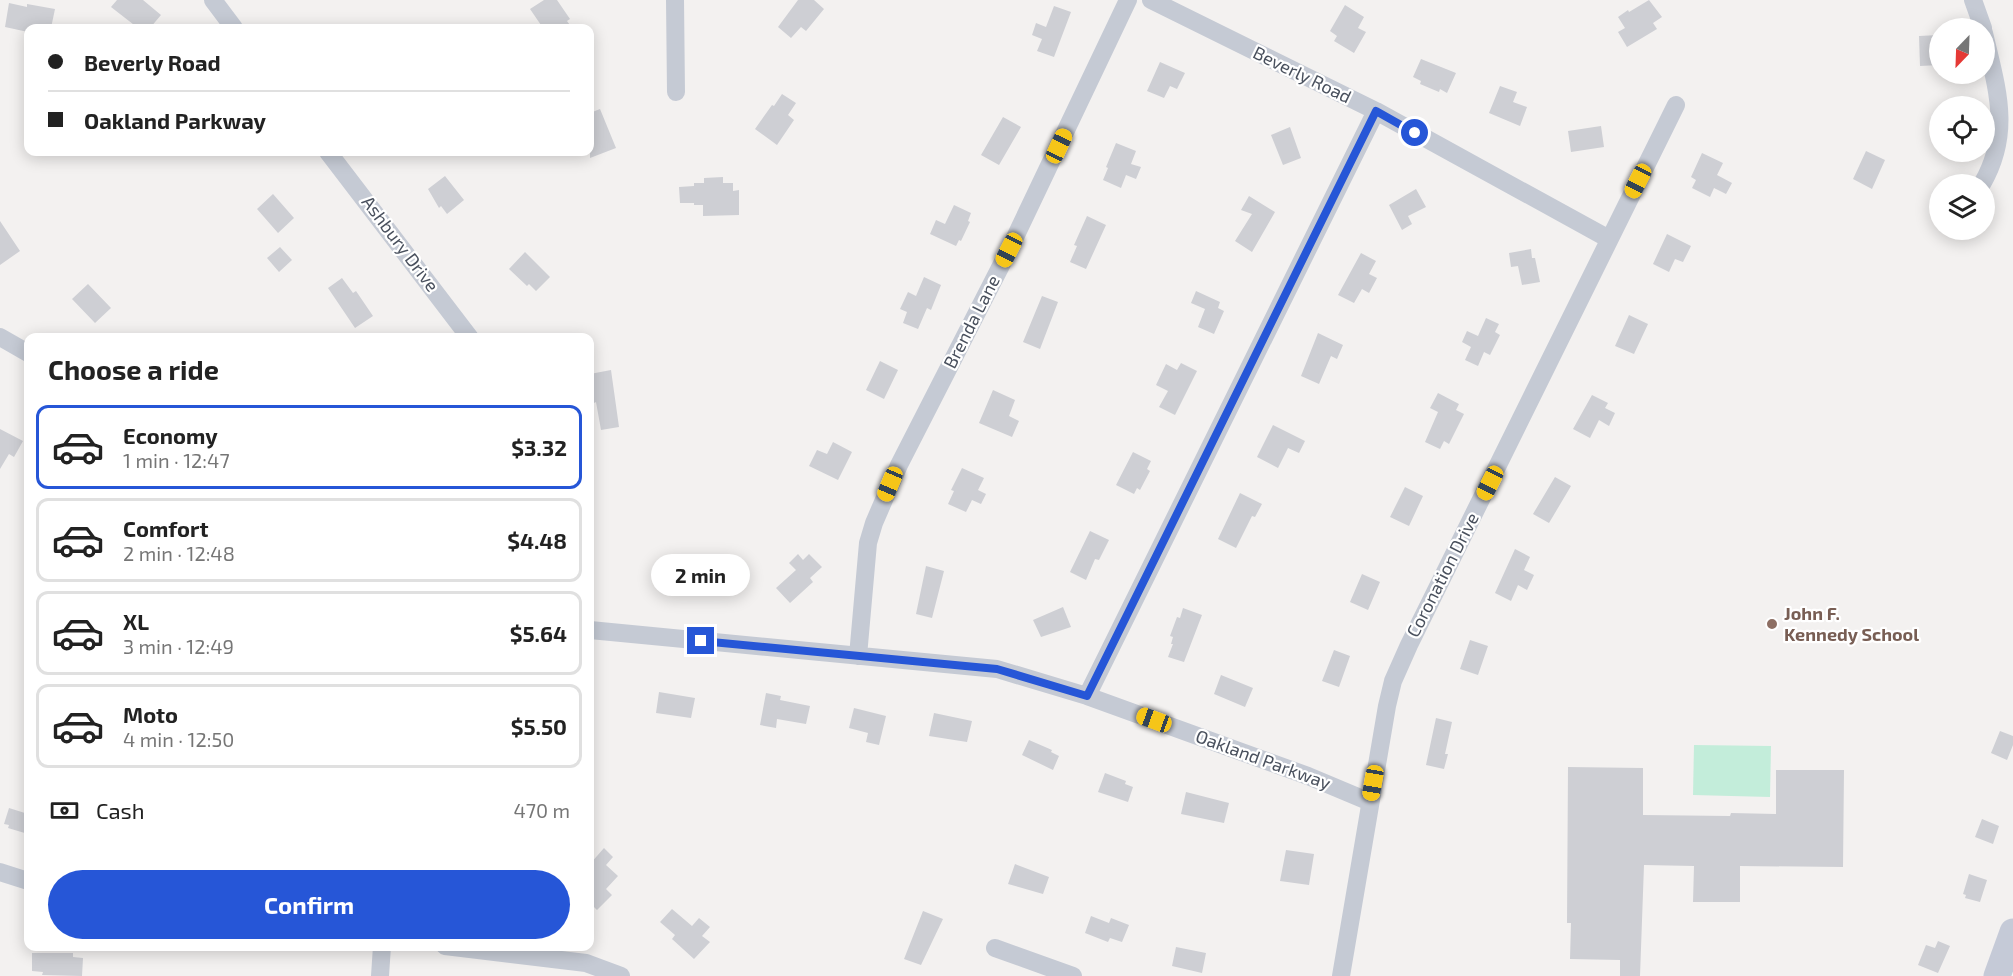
<!DOCTYPE html>
<html lang="en">
<head>
<meta charset="utf-8">
<style>
  :root { --surface:#fff; --page:#f2f2f2; --text:#222; --muted:#767676; --line:#e0e0e0; --accent:#2656d7 }
  body { margin:0; font-family:"Exo 2",sans-serif; background:var(--page); color:var(--text); height:100vh; display:flex; flex-direction:column; font-size:22px; white-space:nowrap }
  * { box-sizing:border-box; margin:0 }
  p { font-size:20px; color:var(--muted) }
  .icon { flex:none; width:33px; height:33px; fill:none; stroke:currentColor; stroke-width:2; stroke-linecap:round; stroke-linejoin:round }
  .map { position:relative; flex:1; overflow:hidden }
  .drawer { position:absolute; left:24px; top:333px; width:570px; height:618px; display:flex; flex-direction:column; background:var(--surface); border-radius:12px; box-shadow:0 3px 15px #0003 }
  .drawer>* { flex:none }
  .guide { position:absolute; left:24px; top:24px; width:570px; height:132px; border-radius:12px; box-shadow:0 3px 15px #0003; display:grid; align-content:center; height:132px; padding:0 24px; background:var(--surface) }
  .needle { width:39px; rotate:203deg }
  .fabs { position:absolute; left:1929px; top:18px; display:grid; gap:12px }
  .fabs a { display:grid; place-items:center; width:66px; height:66px; border-radius:50%; background:var(--surface); box-shadow:0 3px 15px #0003; font-size:30px }
  .end { position:absolute; width:27px; height:27px; margin:-14px; border:8px solid #2656d7; background:#fff; box-shadow:0 0 0 3px #fff }
  .from { border-radius:50% }
  .bubble { position:absolute; height:42px; border-radius:21px; background:var(--surface); box-shadow:0 3px 15px #0003; font-size:20px; font-weight:700; line-height:42px; text-align:center }
  .car { position:absolute; width:18px; height:36px; margin:-18px -9px; border-radius:8px; box-shadow:0 0 4px 2px #0007; background:linear-gradient(#f5c518 24%,#345 0 40%,#f5c518 0 76%,#345 0 86%,#f5c518 0) }
  .guide b { display:flex; align-items:center; gap:21px; height:57px; font-size:22px }
  .guide b+b { border-top:2px solid var(--line) }
  .guide i { width:15px; height:15px; background:var(--text) }
  ul { padding:0; list-style:none }
  li { display:flex; align-items:center; gap:18px; height:84px; margin:0 12px 9px; padding:0 12px; border:3px solid var(--line); border-radius:12px }
  li div { flex:1 }
  li b { display:block; font-size:22px }
  li em { font-style:normal; font-weight:700 }
  li.selected { border-color:var(--accent) }
  li>.icon { width:54px; height:54px; stroke-width:1.5 }
  h2 { padding:0 24px; font-size:27px; line-height:72px }
  .pay { display:flex; align-items:center; gap:15px; height:66px; padding:0 24px; font-size:22px }
  .pay p { margin-inline-start:auto }
  .action { display:flex; gap:12px; margin-top:auto; padding:12px 24px }
  .action a { flex:1; height:69px; border-radius:36px; background:var(--accent); color:#fff; font-size:24px; font-weight:700; line-height:69px; text-align:center }
  .map>svg:first-child { display:block }
  .green { fill:#c3edda }
  .building { fill:#cecfd4 }
  .lines { fill:none; stroke-linecap:round; stroke-linejoin:round }
  .street { stroke:#c5cad4; stroke-width:18 }
  .secondary { stroke:#c5cad7; stroke-width:27 }
  .route { stroke:#2656d7; stroke-width:8 }
  .education-dot { fill:#8d6e63; stroke:#fff; stroke-width:2 }
  .labels { text-anchor:middle; stroke-width:4.5; stroke-linejoin:round; paint-order:stroke }
  .street-label { font-size:18px; fill:#49505d; stroke:#fff }
  .education-label { font-size:18px; font-weight:bold; fill:#785e54; stroke:#fff; text-anchor:start }
</style>
</head>
<body>
<div class="map">
<svg width="2013" height="976" viewBox="0 0 2013 976">
  <rect width="100%" height="100%" fill="#f3f1f0"/>
  <path class="green" d="M1694,745L1771,746L1770,797L1693,795Z"/>
  <path class="building" d="M117,0H143L161,15L150,28H138L111,7Z
    M544,0H557L570,19L567,21L572,28H543L530,9Z
    M798,0H814L824,9L806,31L801,27L791,38L778,27Z
    M1649,0L1662,17L1653,23L1657,29L1627,47L1618,32L1625,28L1618,17L1628,10L1629,12Z
    M9,3L27,7V4L55,9L51,28H28V32L5,27Z
    M1345,5L1364,17L1358,28L1366,32L1354,53L1334,41L1337,36L1330,31Z
    M1054,6L1071,12L1054,57L1037,51L1042,39L1032,35L1036,23L1046,27Z
    M1939,35L1940,65L1920,66L1919,36Z
    M1421,59L1456,73L1447,93L1440,89L1439,92L1420,84L1421,81L1413,77Z
    M1160,62L1185,73L1177,89L1170,86L1164,98L1147,91Z
    M1500,86L1517,92L1513,102L1527,107L1520,126L1489,113Z
    M782,94L796,103L788,115L794,120L777,145L755,129L772,105L774,106Z
    M600,109L616,148L590,158V113Z
    M1003,117L1021,127L999,165L981,155Z
    M1601,126L1604,147L1571,152L1568,131Z
    M1290,127L1301,158L1283,165L1271,135Z
    M1116,143L1136,151L1131,164L1141,167L1136,179L1126,175L1121,188L1103,180L1108,168L1106,167Z
    M1866,151L1885,160L1872,189L1853,179Z
    M1702,153L1723,163L1717,175L1732,183L1726,194L1714,188L1710,197L1692,188L1696,180L1691,177Z
    M445,176L464,200L447,214L441,206L439,208L428,189Z
    M723,177V183H733V191L739,190V215L703,216V205H694V203H680L679,187L694,186V183H704V178Z
    M1416,189L1426,207L1408,216L1412,224L1402,230L1389,205Z
    M273,194L294,218L278,233L257,209Z
    M1249,196L1275,212L1252,252L1235,241L1252,214L1241,210Z
    M954,205L971,213L968,221L970,222L961,241L959,240L956,246L930,234L936,220L945,224Z
    M1087,216L1106,225L1086,269L1070,262L1077,246L1074,245Z
    M0,221L20,251L0,265Z
    M1667,234L1691,246L1683,262L1675,259L1669,272L1653,264Z
    M280,247L292,260L279,272L267,258Z
    M1531,249L1532,258H1535L1540,282L1522,285L1518,266L1511,267L1509,253Z
    M525,252L550,277L536,291L529,284L527,286L509,269Z
    M1361,253L1376,261L1369,274L1377,278L1369,293L1362,289L1354,303L1338,295Z
    M924,277L941,285L931,310L927,308L918,329L903,323L907,312L900,309L908,292L916,296Z
    M342,278L353,293L356,291L373,316L355,328L328,288Z
    M88,284L111,308L95,323L72,299Z
    M1196,291L1220,302L1218,308L1224,311L1214,334L1198,327L1205,309L1191,303Z
    M1042,296L1058,302L1040,349L1023,342Z
    M1629,315L1648,324L1634,354L1615,346Z
    M1486,318L1499,324L1495,332L1500,335L1490,355L1484,352L1478,366L1465,360L1471,347L1462,342L1467,331L1478,336Z
    M1318,333L1343,345L1337,359L1331,356L1319,384L1301,376Z
    M880,361L898,370L884,399L866,390Z
    M1181,363L1197,371L1175,415L1159,407L1168,391L1156,385L1166,364L1177,370Z
    M611,370L619,427L601,430L596,402L594,403L590,374Z
    M993,390L1015,400L1009,416L1019,421L1012,437L979,423Z
    M1438,393L1459,404L1456,410L1464,414L1449,444L1444,441L1440,449L1425,442L1438,412L1430,408Z
    M1592,395L1608,403L1605,408L1615,413L1609,426L1599,420L1590,438L1573,429Z
    M1273,425L1305,441L1299,453L1288,448L1278,468L1257,457Z
    M0,429L23,441L14,457L9,454L0,469Z
    M833,442L852,452L838,480L809,466L817,450L827,454Z
    M1133,452L1151,461L1147,469L1150,471L1140,490L1137,488L1134,494L1116,485Z
    M962,468L984,478L978,490L986,494L981,504L972,500L966,512L948,504L954,491L951,490Z
    M1555,477L1571,486L1549,523L1533,514Z
    M1405,487L1423,496L1409,526L1390,517Z
    M1240,493L1262,504L1255,517L1252,516L1236,548L1218,539Z
    M1090,531L1109,540L1099,560L1095,559L1086,580L1070,572Z
    M1515,549L1530,557L1524,570L1534,575L1527,590L1518,585L1511,601L1495,593Z
    M676,554L712,558L709,588L673,585Z
    M798,554L803,560L809,554L822,567L810,578L813,582L790,603L776,588L796,570L789,563Z
    M926,566L944,571L932,618L916,614Z
    M1362,574L1380,582L1368,610L1350,602Z
    M1063,607L1071,627L1041,637L1033,620Z
    M1183,608L1202,615L1184,662L1168,657L1173,644H1171L1173,637L1170,636L1177,617L1180,618Z
    M1470,640L1488,646L1478,675L1460,669Z
    M1334,650L1350,656L1339,687L1322,681Z
    M1221,675L1253,688L1245,707L1214,694Z
    M659,692L695,698L691,718L656,713Z
    M766,693L781,696L780,700L810,706L806,724L777,719L776,728L760,725Z
    M854,708L886,716L879,745L866,742L868,733L849,728Z
    M934,713L972,721L967,742L929,736Z
    M1436,718L1452,722L1445,754H1448L1444,769L1426,765Z
    M2000,731L2013,736V745L2007,760L1991,753Z
    M1029,740L1052,750L1051,752L1059,756L1053,770L1022,755Z
    M1568,767L1643,768V815L1730,816L1731,813L1776,814V770H1844L1843,867L1740,866V902H1693L1694,866L1644,865L1640,976H1620V960L1570,959L1571,923H1567Z
    M1105,773L1126,781L1125,784L1133,787L1128,802L1098,792Z
    M1186,792L1229,803L1224,823L1181,814Z
    M9,808L28,814V834L8,828L9,825L4,824Z
    M1982,819L1999,826L1993,844L1975,837Z
    M604,848L613,857L606,865L618,876L606,889L612,895L597,910L590,903V864Z
    M1286,850L1314,854L1309,885L1280,881Z
    M1015,864L1049,877L1043,894L1008,884Z
    M1969,874L1987,880L1980,902L1965,898L1966,895L1963,894Z
    M672,909L692,926L699,918L710,927L702,936L710,942L694,959L672,939L675,935L660,922Z
    M923,911L943,919L921,965L904,959Z
    M1091,916L1109,923L1111,918L1129,925L1122,942L1110,938L1108,942L1085,933Z
    M1938,941L1950,946L1938,973L1918,965L1926,945L1935,948Z
    M1176,947L1206,953L1202,973L1172,966Z
    M32,953H73V957L83,958L82,976L42,975L43,972L32,971Z"/>
  <g class="lines">
    <path class="street" d="M213,0L234,28
      M675,0L676,92
      M1151,0L1376,111L1609,239
      M1973,0L1983,28
      M328,152L470,338
      M1982,184C2012,132 1997,89 1984,33
      M0,337L28,353
      M590,630L997,669L1087,696L1308,776L1370,802
      M858,656L868,543L874,523L899,465L1009,250L1128,0
      M1087,696L1376,111
      M0,872L28,881
      M445,946L586,963L621,976
      M995,948L1073,976
      M380,976L382,946
      M1341,976L1387,706L1393,681L1409,645L1676,105"/>
    <path class="secondary" d="M1997,976L2013,932"/>
  </g>
  <g class="lines">
    <path class="route" d="M701,641L997,669L1087,696L1376,111L1415,133"/>
  </g>
  <circle class="education-dot" cx="1772" cy="624" r="6"/>
  <g class="labels">
    <g class="street-label">
      <text transform="translate(1302 75) rotate(26)" y="6">Beverly Road</text>
      <text transform="translate(400 244) rotate(53)" y="6">Ashbury Drive</text>
      <text transform="translate(972 322) rotate(-63)" y="6">Brenda Lane</text>
      <text transform="translate(1443 575) rotate(-63)" y="6">Coronation Drive</text>
      <text transform="translate(1263 760) rotate(20)" y="6">Oakland Parkway</text>
    </g>
    <g class="education-label">
      <text x="1784" y="620">John F.<tspan x="1784" dy="21">Kennedy School</tspan></text>
    </g>
  </g>
</svg>
<div class="fabs">
<a><svg class="needle" viewBox="-14 -14 28 28"><path d="M0-13l5 13h-10z" fill="#e53935"/><path d="M0 13l5-13h-10z" fill="#767676"/></svg></a>
<a><svg class="icon" aria-label="locate" viewBox="0 0 24 24"><circle cx="12" cy="12" r="6"/><path d="M12 2v4M12 18v4M2 12h4M18 12h4"/></svg></a>
<a><svg class="icon" aria-label="layers" viewBox="0 0 24 24"><path d="M12 4l9 5-9 5-9-5zM3 14l9 5 9-5"/></svg></a>
</div>
<i class="end from" style="left:1415px;top:133px"></i>
<i class="end" style="left:701px;top:641px"></i>
<div class="bubble" style="left:651px;top:554px;width:99px">2 min</div>
<i class="car" style="left:1059px;top:146px;rotate:25deg"></i>
<i class="car" style="left:1638px;top:181px;rotate:207deg"></i>
<i class="car" style="left:1009px;top:250px;rotate:207deg"></i>
<i class="car" style="left:1490px;top:483px;rotate:207deg"></i>
<i class="car" style="left:890px;top:484px;rotate:203deg"></i>
<i class="car" style="left:1154px;top:720px;rotate:290deg"></i>
<i class="car" style="left:1373px;top:783px;rotate:190deg"></i>
<div class="guide">
<b><i class="from"></i>Beverly Road</b>
<b><i></i>Oakland Parkway</b>
</div>
<section class="drawer">
<h2>Choose a ride</h2>
<ul>
<li class="selected"><svg class="icon" aria-label="car" viewBox="0 0 24 24"><path d="M5 17H2v-5l4-1 3-4h7l3 4 3 1v5h-3M9 17h6M6 11h13"/><circle cx="7" cy="17" r="2"/><circle cx="17" cy="17" r="2"/></svg><div><b>Economy</b><p>1 min · 12:47</p></div><em>$3.32</em></li>
<li><svg class="icon" aria-label="car" viewBox="0 0 24 24"><path d="M5 17H2v-5l4-1 3-4h7l3 4 3 1v5h-3M9 17h6M6 11h13"/><circle cx="7" cy="17" r="2"/><circle cx="17" cy="17" r="2"/></svg><div><b>Comfort</b><p>2 min · 12:48</p></div><em>$4.48</em></li>
<li><svg class="icon" aria-label="car" viewBox="0 0 24 24"><path d="M5 17H2v-5l4-1 3-4h7l3 4 3 1v5h-3M9 17h6M6 11h13"/><circle cx="7" cy="17" r="2"/><circle cx="17" cy="17" r="2"/></svg><div><b>XL</b><p>3 min · 12:49</p></div><em>$5.64</em></li>
<li><svg class="icon" aria-label="car" viewBox="0 0 24 24"><path d="M5 17H2v-5l4-1 3-4h7l3 4 3 1v5h-3M9 17h6M6 11h13"/><circle cx="7" cy="17" r="2"/><circle cx="17" cy="17" r="2"/></svg><div><b>Moto</b><p>4 min · 12:50</p></div><em>$5.50</em></li>
</ul>
<div class="pay"><svg class="icon" aria-label="cash" viewBox="0 0 24 24"><path d="M3 7h18v10H3z"/><circle cx="12" cy="12" r="2"/></svg>Cash<p>470 m</p></div>
<div class="action"><a>Confirm</a></div>
</section>
</div>
</body>
</html>
